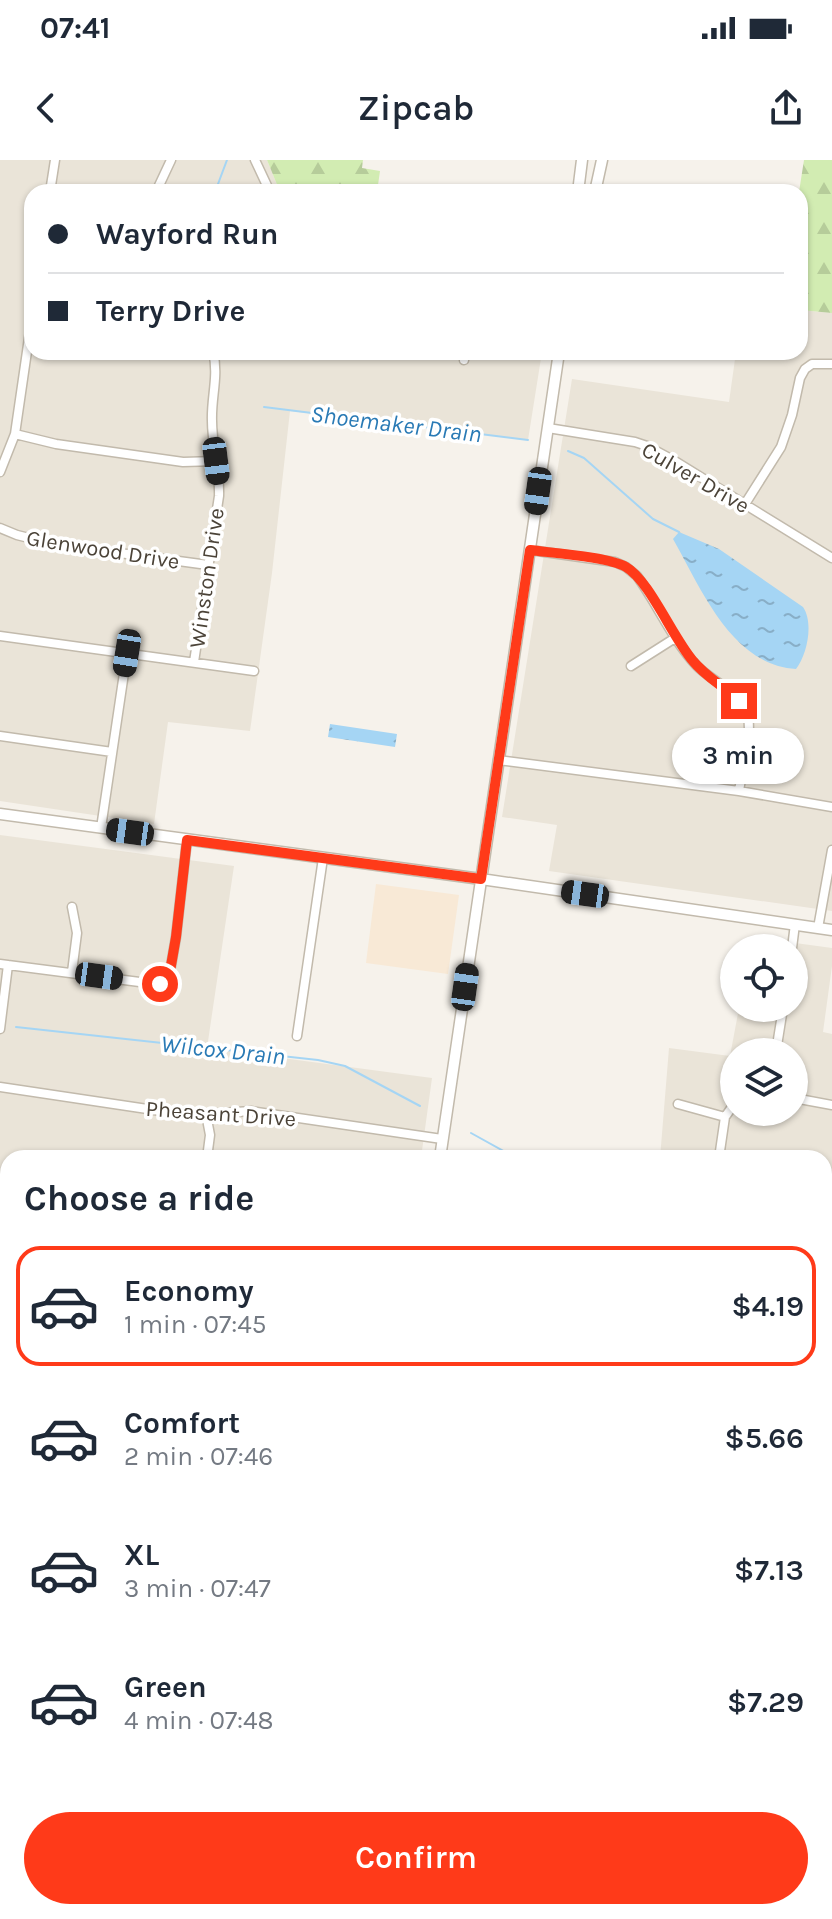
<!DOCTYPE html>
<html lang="en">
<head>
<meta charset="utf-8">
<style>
  :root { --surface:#fff; --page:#f2f2f3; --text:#1f2937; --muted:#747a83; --line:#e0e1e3; --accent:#ff3a19 }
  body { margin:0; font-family:Karla,sans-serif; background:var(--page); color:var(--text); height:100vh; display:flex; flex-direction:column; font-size:30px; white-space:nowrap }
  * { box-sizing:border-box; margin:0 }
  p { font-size:26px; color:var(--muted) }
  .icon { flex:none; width:44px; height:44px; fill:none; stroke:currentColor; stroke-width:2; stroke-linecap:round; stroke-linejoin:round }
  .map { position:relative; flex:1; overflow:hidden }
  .panel { position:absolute; left:0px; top:990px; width:832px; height:770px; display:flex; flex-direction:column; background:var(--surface); border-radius:24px 24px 0 0; box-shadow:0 2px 6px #0004 }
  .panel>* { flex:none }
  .guide { position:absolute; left:24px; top:24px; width:784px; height:176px; border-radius:24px; box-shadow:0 2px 6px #0004; display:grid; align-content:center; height:176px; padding:0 24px; background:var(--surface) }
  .buttons { position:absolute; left:720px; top:774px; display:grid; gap:16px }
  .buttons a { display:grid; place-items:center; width:88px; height:88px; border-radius:50%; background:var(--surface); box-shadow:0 2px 6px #0004; font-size:40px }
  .end { position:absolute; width:36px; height:36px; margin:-18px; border:10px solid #ff3a19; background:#fff; box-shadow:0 0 0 4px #fff }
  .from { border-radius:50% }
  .bubble { position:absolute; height:56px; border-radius:28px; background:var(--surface); box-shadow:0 2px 6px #0004; font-size:26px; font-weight:600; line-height:56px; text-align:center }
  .car { position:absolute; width:24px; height:48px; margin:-24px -12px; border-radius:10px; box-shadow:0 0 6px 2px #0007; background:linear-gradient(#222 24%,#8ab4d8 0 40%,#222 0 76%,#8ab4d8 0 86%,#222 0) }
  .guide b { display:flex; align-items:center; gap:28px; height:76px; font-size:30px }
  .guide b+b { border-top:2px solid var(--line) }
  .guide i { width:20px; height:20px; background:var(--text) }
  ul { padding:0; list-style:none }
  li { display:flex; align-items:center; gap:24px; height:120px; margin:0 16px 12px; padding:0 8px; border:4px solid transparent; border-radius:24px }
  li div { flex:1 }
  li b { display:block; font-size:30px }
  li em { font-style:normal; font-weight:600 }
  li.on { border-color:var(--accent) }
  li>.icon { width:72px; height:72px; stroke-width:1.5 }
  h2 { padding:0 24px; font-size:36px; line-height:96px }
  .primary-button { display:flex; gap:16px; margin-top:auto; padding:16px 24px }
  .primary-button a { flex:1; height:92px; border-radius:48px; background:var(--accent); color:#fff; font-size:32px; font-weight:600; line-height:92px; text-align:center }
  .status { display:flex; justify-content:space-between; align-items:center; height:56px; padding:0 40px; background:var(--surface); direction:ltr }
  .status svg { height:22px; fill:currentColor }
  header { display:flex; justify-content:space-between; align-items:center; height:104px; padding:0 24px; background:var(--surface); font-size:36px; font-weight:600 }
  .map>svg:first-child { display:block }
  .residential { fill:#eae4d8; fill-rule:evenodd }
  .commercial { fill:#f8e9d6 }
  .forest { fill:url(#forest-firs) }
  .water { fill:url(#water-ripples) }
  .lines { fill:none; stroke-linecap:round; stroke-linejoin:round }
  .stream { stroke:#a5d5f4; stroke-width:2 }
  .minor-casing { stroke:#c2baac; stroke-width:11 }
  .tertiary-casing { stroke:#c2baac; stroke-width:13 }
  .minor { stroke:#fff; stroke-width:8 }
  .tertiary { stroke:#fff; stroke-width:10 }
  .route { stroke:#ff3a19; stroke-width:10 }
  .labels { text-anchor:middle; stroke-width:7; stroke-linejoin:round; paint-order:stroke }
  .street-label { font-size:22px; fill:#4b4338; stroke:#fff }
  .water-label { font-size:24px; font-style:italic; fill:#297ab5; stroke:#fff }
</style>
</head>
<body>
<div class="status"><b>07:41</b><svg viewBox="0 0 49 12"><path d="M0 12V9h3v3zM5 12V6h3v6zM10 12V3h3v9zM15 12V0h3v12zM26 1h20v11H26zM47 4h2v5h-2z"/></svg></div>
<header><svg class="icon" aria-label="back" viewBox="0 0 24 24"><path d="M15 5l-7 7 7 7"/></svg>Zipcab<svg class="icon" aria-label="share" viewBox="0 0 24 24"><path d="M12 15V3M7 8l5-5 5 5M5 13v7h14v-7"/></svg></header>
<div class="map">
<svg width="832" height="1759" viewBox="0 0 832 1759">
  <defs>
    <pattern id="forest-firs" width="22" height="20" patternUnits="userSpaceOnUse" patternTransform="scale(2)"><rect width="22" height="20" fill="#d2ecb2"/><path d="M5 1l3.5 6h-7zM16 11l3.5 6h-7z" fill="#b6cc9a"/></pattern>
    <pattern id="water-ripples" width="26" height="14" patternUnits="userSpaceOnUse" patternTransform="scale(2)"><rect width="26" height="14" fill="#a5d5f4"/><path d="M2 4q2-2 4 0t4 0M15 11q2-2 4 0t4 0" fill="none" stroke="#88aec7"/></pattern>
  </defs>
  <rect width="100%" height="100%" fill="#f6f2eb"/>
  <path class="residential" d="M0,0H267L280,32H32V192H542L528,280L290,251L272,413L250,571L168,562L154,664L0,641Z
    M800,150L832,153V751L549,711L557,665L502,657L572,219L729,242L736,192H800Z
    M0,675L234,706L207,888L432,918L421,998H8V1752H311L310,1759H0Z
    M750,777L832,788V806L823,872L832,874V1759H543L544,1752H824V998H660L669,888L730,896L739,848H794V788H749ZM734,892H794V952H734Z"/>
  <path class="commercial" d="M376,724L459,735L448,814L366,803Z"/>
  <path class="forest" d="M267,0H363L362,8L380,11L377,32H280Z
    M804,0H832V153L800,150L799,32Z"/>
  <path class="water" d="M679,372L719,389L803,447C814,463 807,495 796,509C731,505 701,428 673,379Z
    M330,564L397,574L395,587L328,577Z"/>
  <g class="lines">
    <path class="stream" d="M215,32L227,0
      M264,247L528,280
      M568,291L584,298L653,359L679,372
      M16,867L318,900L345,906L420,946
      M471,973L516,998
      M824,1123L832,1124
      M0,1182L8,1186
      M824,1729L832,1733"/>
    <defs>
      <path id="minor" d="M255,0L270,32
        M50,32L55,0
        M156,32L171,0
        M464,200L465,192
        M548,268L635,282L647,286L673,300L832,398
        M15,274L56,284L183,302L216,301
        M0,312L15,274L32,157
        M745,344L781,287L792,255L800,218L805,209L812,204H832
        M0,368L17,375L53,384L208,405
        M530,390L615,402L626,407L637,416C658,445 672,479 696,505C712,522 742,532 748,557C752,577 742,611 739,631
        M0,476L254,511
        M194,502L219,336C220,311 212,286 212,261C211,237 219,216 213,192
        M631,506L675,478
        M0,576L112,592
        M498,600L739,631L832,647
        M101,668L127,493
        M818,768L832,690
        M792,788L795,764
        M0,804L155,824L165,822L169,817L176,777L187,680
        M72,812L77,773L72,747
        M0,869L8,805
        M297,876L323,698
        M776,892L783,848
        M0,927L174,953L206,954L251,951L442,979
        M794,938L832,945
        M678,944L725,957
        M206,954L210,975L207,998
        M719,998L725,957L734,944
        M824,1053L832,1054
        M824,1203H832
        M0,1330L8,1331
        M824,1333L832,1334
        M0,1432L8,1433
        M824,1436L832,1439
        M0,1534L8,1535
        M824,1543L832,1544
        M824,1645L832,1647
        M0,1665L8,1676
        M0,1745L8,1743
        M66,1752L72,1759
        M143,1759L145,1758
        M250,1759L251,1752"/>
      <path id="tertiary" d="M578,32L582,0
        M595,32L602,0
        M0,654L481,719L832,770
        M440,998L559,192
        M329,1759L330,1752"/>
    </defs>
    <use href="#minor" class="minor-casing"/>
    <use href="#tertiary" class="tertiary-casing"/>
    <use href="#minor" class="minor"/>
    <use href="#tertiary" class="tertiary"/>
  </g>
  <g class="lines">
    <path class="route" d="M160,824L165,822L169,817L176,777L187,680L481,719L530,390C552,393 609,397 626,407C649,420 673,478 693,501C706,517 725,527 739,541"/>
  </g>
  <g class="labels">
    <g class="street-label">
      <text transform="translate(696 317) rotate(30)" y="8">Culver Drive</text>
      <text transform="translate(103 389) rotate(9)" y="8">Glenwood Drive</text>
      <text transform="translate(206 418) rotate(-82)" y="8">Winston Drive</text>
      <text transform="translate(221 953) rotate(4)" y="8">Pheasant Drive</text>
    </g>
    <g class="water-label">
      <text transform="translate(396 264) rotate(7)" y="8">Shoemaker Drain</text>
      <text transform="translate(223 890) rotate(6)" y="8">Wilcox Drain</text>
    </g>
  </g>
</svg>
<div class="buttons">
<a><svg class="icon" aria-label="locate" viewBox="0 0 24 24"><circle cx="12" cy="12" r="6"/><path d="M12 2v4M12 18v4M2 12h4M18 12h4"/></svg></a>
<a><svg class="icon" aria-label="layers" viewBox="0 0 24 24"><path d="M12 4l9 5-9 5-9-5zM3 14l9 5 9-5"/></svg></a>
</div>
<i class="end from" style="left:160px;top:824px"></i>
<i class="end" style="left:739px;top:541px"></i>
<div class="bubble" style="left:672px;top:568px;width:132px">3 min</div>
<i class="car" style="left:216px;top:301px;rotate:173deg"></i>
<i class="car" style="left:538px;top:331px;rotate:188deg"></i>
<i class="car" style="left:127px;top:493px;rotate:189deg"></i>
<i class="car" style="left:130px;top:672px;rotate:278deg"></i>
<i class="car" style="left:585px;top:734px;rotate:278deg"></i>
<i class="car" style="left:99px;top:816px;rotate:98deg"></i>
<i class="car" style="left:465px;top:827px;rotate:8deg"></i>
<div class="guide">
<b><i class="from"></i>Wayford Run</b>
<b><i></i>Terry Drive</b>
</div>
<section class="panel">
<h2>Choose a ride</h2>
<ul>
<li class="on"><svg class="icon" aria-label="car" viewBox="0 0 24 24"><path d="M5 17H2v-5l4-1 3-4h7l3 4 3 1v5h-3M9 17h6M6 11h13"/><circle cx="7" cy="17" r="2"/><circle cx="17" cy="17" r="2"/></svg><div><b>Economy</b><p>1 min · 07:45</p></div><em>$4.19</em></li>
<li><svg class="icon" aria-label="car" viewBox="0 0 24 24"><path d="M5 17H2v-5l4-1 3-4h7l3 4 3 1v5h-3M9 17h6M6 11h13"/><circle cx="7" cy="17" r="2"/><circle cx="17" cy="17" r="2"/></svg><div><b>Comfort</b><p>2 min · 07:46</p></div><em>$5.66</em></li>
<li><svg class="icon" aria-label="car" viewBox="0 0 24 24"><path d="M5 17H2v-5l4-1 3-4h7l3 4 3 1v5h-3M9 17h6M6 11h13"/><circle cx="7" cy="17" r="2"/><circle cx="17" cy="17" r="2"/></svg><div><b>XL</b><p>3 min · 07:47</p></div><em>$7.13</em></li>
<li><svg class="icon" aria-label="car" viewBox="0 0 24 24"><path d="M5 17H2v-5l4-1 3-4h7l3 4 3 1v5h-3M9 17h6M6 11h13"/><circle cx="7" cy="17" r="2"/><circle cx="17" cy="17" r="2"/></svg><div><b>Green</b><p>4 min · 07:48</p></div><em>$7.29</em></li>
</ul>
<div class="primary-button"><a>Confirm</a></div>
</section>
</div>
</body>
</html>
